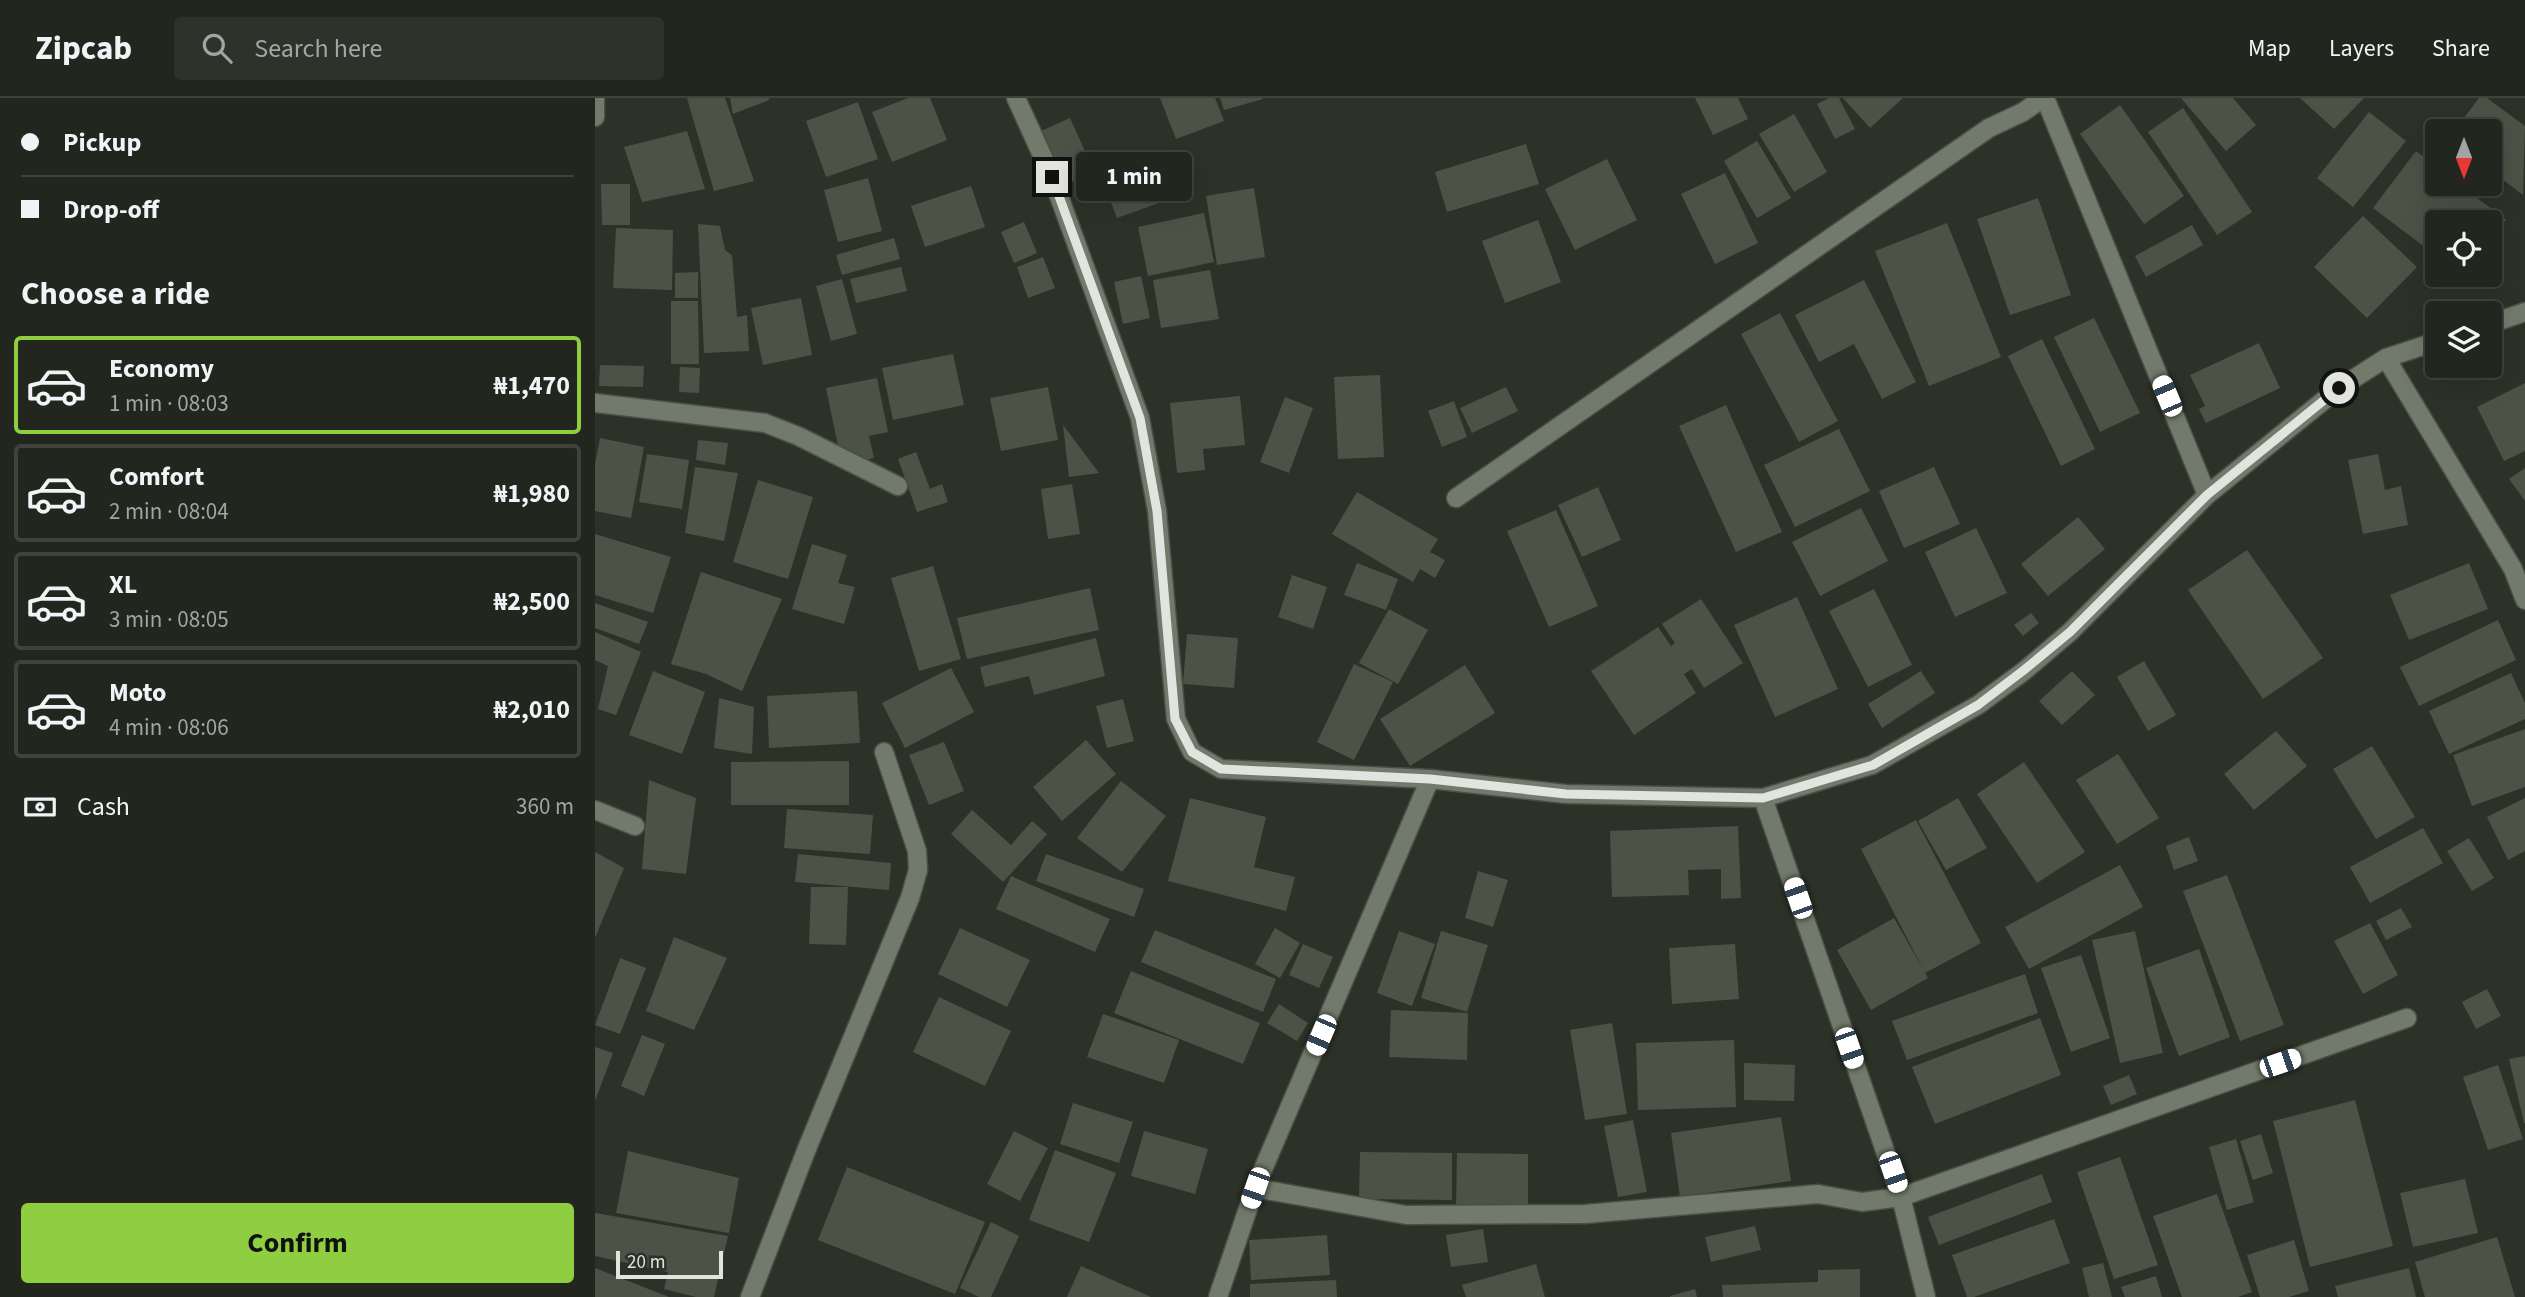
<!DOCTYPE html>
<html lang="en">
<head>
<meta charset="utf-8">
<style>
  :root { --surface:#22261e; --page:#2e322b; --text:#f1f3f6; --muted:#a2a5a4; --line:#3f433c; --accent:#8fcd41 }
  body { margin:0; font-family:"Source Sans 3",sans-serif; background:var(--page); color:var(--text); height:100vh; display:flex; flex-direction:column; font-size:26px; white-space:nowrap }
  * { box-sizing:border-box; margin:0 }
  p { font-size:23px; color:var(--muted) }
  .icon { flex:none; width:38px; height:38px; fill:none; stroke:currentColor; stroke-width:2; stroke-linecap:round; stroke-linejoin:round }
  .map { position:relative; flex:1; overflow:hidden }
  .side { display:flex; flex-direction:column; background:var(--surface); width:595px }
  .side>* { flex:none }
  .hud { display:grid; align-content:center; height:154px; padding:0 21px; background:var(--surface) }
  .needle { width:46px; rotate:180deg }
  .controls { position:absolute; left:1830px; top:21px; display:grid; gap:14px }
  .controls a { display:grid; place-items:center; width:77px; height:77px; border-radius:7px; background:var(--surface); box-shadow:0 7px 28px #0002,0 0 0 2px var(--line); font-size:35px }
  .scale { position:absolute; left:21px; bottom:18px; width:107px; box-sizing:border-box; padding-left:7px; border:4px solid #e1e5de; border-top:0; font-size:19px; line-height:24px; white-space:nowrap; color:#e1e5de; -webkit-text-stroke:5px #2d3228; paint-order:stroke }
  .end { position:absolute; width:32px; height:32px; margin:-16px; border:9px solid #e1e5de; background:#111; box-shadow:0 0 0 4px #111 }
  .from { border-radius:50% }
  .bubble { position:absolute; height:49px; border-radius:7px; background:var(--surface); box-shadow:0 7px 28px #0002,0 0 0 2px var(--line); font-size:23px; font-weight:700; line-height:49px; text-align:center }
  .car { position:absolute; width:21px; height:42px; margin:-21px -10px; border-radius:9px; box-shadow:0 0 5px 2px #0007; background:linear-gradient(#fff 24%,#345 0 40%,#fff 0 76%,#345 0 86%,#fff 0) }
  .hud b { display:flex; align-items:center; gap:24px; height:66px; font-size:26px }
  .hud b+b { border-top:2px solid var(--line) }
  .hud i { width:18px; height:18px; background:var(--text) }
  ul { padding:0; list-style:none }
  li { display:flex; align-items:center; gap:21px; height:98px; margin:0 14px 10px; padding:0 7px; border:4px solid var(--line); border-radius:7px }
  li div { flex:1 }
  li b { display:block; font-size:26px }
  li em { font-style:normal; font-weight:700 }
  li.selected { border-color:var(--accent) }
  li>.icon { width:63px; height:63px; stroke-width:1.5 }
  h2 { padding:0 21px; font-size:32px; line-height:84px }
  .pay { display:flex; align-items:center; gap:18px; height:77px; padding:0 21px; font-size:26px }
  .pay p { margin-inline-start:auto }
  .cta { display:flex; gap:14px; margin-top:auto; padding:14px 21px }
  .cta a { flex:1; height:80px; border-radius:7px; background:var(--accent); color:#111; font-size:28px; font-weight:700; line-height:80px; text-align:center }
  header { display:flex; align-items:center; gap:42px; box-sizing:border-box; height:98px; padding:0 35px; background:var(--surface); border-bottom:2px solid var(--line) }
  header strong { font-size:33px }
  nav { display:flex; gap:38px; margin-inline-start:auto; font-size:24px }
  .search { width:490px; height:63px; background:var(--page); display:flex; align-items:center; gap:18px; box-sizing:border-box; padding:0 24px; border-radius:7px; color:var(--muted); font-size:26px }
  main { display:flex; flex:1; min-height:0 }
  .map>svg:first-child { display:block }
  .building { fill:#4c5246 }
  .lines { fill:none; stroke-linecap:round; stroke-linejoin:round }
  .minor-casing { stroke:#4a4f45; stroke-width:21 }
  .minor { stroke:#727b6b; stroke-width:18 }
  .route { stroke:#e1e5de; stroke-width:9 }
</style>
</head>
<body>
<header>
<strong>Zipcab</strong>
<div class="search"><svg class="icon" aria-label="search" viewBox="0 0 24 24"><circle cx="10" cy="10" r="6"/><path d="M15 15l6 6"/></svg>Search here</div>
<nav><a>Map</a><a>Layers</a><a>Share</a></nav>
</header>
<main>
<section class="side">
<div class="hud">
<b><i class="from"></i>Pickup</b>
<b><i></i>Drop-off</b>
</div>
<h2>Choose a ride</h2>
<ul>
<li class="selected"><svg class="icon" aria-label="car" viewBox="0 0 24 24"><path d="M5 17H2v-5l4-1 3-4h7l3 4 3 1v5h-3M9 17h6M6 11h13"/><circle cx="7" cy="17" r="2"/><circle cx="17" cy="17" r="2"/></svg><div><b>Economy</b><p>1 min · 08:03</p></div><em>₦1,470</em></li>
<li><svg class="icon" aria-label="car" viewBox="0 0 24 24"><path d="M5 17H2v-5l4-1 3-4h7l3 4 3 1v5h-3M9 17h6M6 11h13"/><circle cx="7" cy="17" r="2"/><circle cx="17" cy="17" r="2"/></svg><div><b>Comfort</b><p>2 min · 08:04</p></div><em>₦1,980</em></li>
<li><svg class="icon" aria-label="car" viewBox="0 0 24 24"><path d="M5 17H2v-5l4-1 3-4h7l3 4 3 1v5h-3M9 17h6M6 11h13"/><circle cx="7" cy="17" r="2"/><circle cx="17" cy="17" r="2"/></svg><div><b>XL</b><p>3 min · 08:05</p></div><em>₦2,500</em></li>
<li><svg class="icon" aria-label="car" viewBox="0 0 24 24"><path d="M5 17H2v-5l4-1 3-4h7l3 4 3 1v5h-3M9 17h6M6 11h13"/><circle cx="7" cy="17" r="2"/><circle cx="17" cy="17" r="2"/></svg><div><b>Moto</b><p>4 min · 08:06</p></div><em>₦2,010</em></li>
</ul>
<div class="pay"><svg class="icon" aria-label="cash" viewBox="0 0 24 24"><path d="M3 7h18v10H3z"/><circle cx="12" cy="12" r="2"/></svg>Cash<p>360 m</p></div>
<div class="cta"><a>Confirm</a></div>
</section>
<div class="map">
<svg width="1930" height="1199" viewBox="0 0 1930 1199">
  <rect width="100%" height="100%" fill="#2d3228"/>
  <path class="building" d="M92,0H130L159,83L119,93Z
    M135,0H174V2L138,16Z
    M313,0H335L352,42L297,64L277,14Z
    M565,0H620L629,23L581,41Z
    M625,0H667L668,1L629,12Z
    M1100,0H1143L1153,21L1118,37Z
    M1234,0H1244L1260,31L1240,41L1222,6Z
    M1248,0H1308L1275,30Z
    M1586,0H1638L1661,27L1631,53Z
    M1705,0H1769L1739,31Z
    M1884,0H1892L1930,28L1928,97L1895,72V33H1859Z
    M263,4L283,61L231,79L211,23Z
    M1525,7L1589,98L1549,126L1485,36Z
    M1588,10L1657,114L1622,137L1553,34Z
    M1774,14L1811,43L1758,109L1722,80Z
    M1199,16L1232,74L1199,94L1164,36Z
    M475,20L499,73L470,87L446,33Z
    M92,33L110,91L47,104L29,49Z
    M1162,43L1196,100L1162,120L1129,63Z
    M931,46L944,86L852,114L840,74Z
    M577,53L592,95L522,120L506,79Z
    M1821,53L1843,70V86H1864L1911,122L1895,142V124H1843V159L1778,110Z
    M1012,61L1042,122L980,152L950,91Z
    M1130,75L1163,145L1120,166L1086,96Z
    M273,80L287,133L243,144L229,92Z
    M6,86H35V127H7Z
    M376,88L390,129L330,149L316,108Z
    M659,90L670,159L622,167L611,98Z
    M1443,100L1476,197L1415,217L1382,121Z
    M609,115L619,164L553,178L543,129Z
    M1768,118L1822,169L1772,220L1719,169Z
    M943,122L966,184L910,205L887,143Z
    M429,124L442,155L419,165L406,134Z
    M1352,125L1406,259L1334,288L1280,153Z
    M103,126L125,128L130,152L137,157L142,219L152,217L154,253L109,255Z
    M1597,127L1608,147L1551,179L1540,158Z
    M21,130L78,132L77,192L18,190Z
    M299,140L305,161L247,177L241,157Z
    M448,159L460,190L433,200L422,169Z
    M306,169L312,193L261,205L255,181Z
    M615,172L624,221L566,230L558,182Z
    M103,174V200H80V175Z
    M546,178L555,220L528,226L519,184Z
    M247,181L262,236L236,243L221,188Z
    M1269,182L1321,284L1287,301L1259,246L1224,264L1200,217Z
    M206,200L217,257L168,267L156,210Z
    M76,203H103L104,266H76Z
    M1185,215L1243,323L1204,344L1146,236Z
    M1499,220L1545,315L1505,334L1459,239Z
    M1447,241L1500,351L1466,368L1413,258Z
    M1664,245L1685,290L1611,325L1604,311L1610,308L1595,277Z
    M358,256L369,307L298,322L287,270Z
    M5,267L49,268L48,289L4,288Z
    M85,269L105,270L104,295L84,294Z
    M785,277L789,359L743,361L739,279Z
    M282,280L293,334L274,338L279,360L247,367L231,290Z
    M1930,285V353L1909,363L1882,309Z
    M453,289L463,342L406,353L395,300Z
    M911,289L923,313L877,335L865,310Z
    M645,298L650,347L608,351L610,372L582,375L575,305Z
    M690,299L718,310L694,375L665,364Z
    M859,303L872,339L847,349L833,313Z
    M1131,307L1187,434L1141,454L1084,328Z
    M468,327L504,375L474,379Z
    M1244,331L1275,393L1200,429L1169,367Z
    M5,340L49,349L36,420L0,413V366Z
    M103,342L133,345L130,367L101,362Z
    M321,354L335,391L347,386L353,404L322,414L303,361Z
    M52,356L94,362L87,411L44,404Z
    M1783,356L1790,392L1806,388L1813,427L1768,436L1753,362Z
    M100,369L143,375L129,443L90,435Z
    M1339,369L1365,426L1309,450L1284,393Z
    M1930,370V403L1914,381Z
    M163,382L218,399L193,481L138,464Z
    M477,386L485,436L453,441L446,391Z
    M1003,389L1026,442L987,459L963,407Z
    M762,394L843,441L835,454L850,462L840,480L825,471L818,484L737,436Z
    M1266,410L1293,463L1225,498L1197,444Z
    M961,412L1003,508L954,529L912,433Z
    M1483,419L1510,451L1453,498L1426,466Z
    M1381,430L1412,495L1360,519L1330,454Z
    M0,436L76,459L58,515L0,497Z
    M217,446L252,457L243,485L260,489L249,526L197,511Z
    M1652,452L1728,560L1668,601L1593,492Z
    M762,465L803,481L791,512L749,497Z
    M1874,465L1893,511L1814,542L1795,497Z
    M338,468L366,561L324,573L296,480Z
    M106,474L187,501L147,593L111,576L76,566Z
    M697,477L732,489L718,531L683,519Z
    M495,490L504,532L372,561L362,520Z
    M1279,491L1317,567L1273,589L1234,513Z
    M1202,499L1243,591L1180,619L1139,527Z
    M1106,501L1148,565L1109,590L1097,571L1089,576L1101,595L1039,637L996,573L1063,529L1076,548L1080,545L1067,526Z
    M0,505L53,524L44,546L0,530Z
    M794,511L833,532L803,586L764,565Z
    M1436,515L1444,525L1428,538L1419,527Z
    M1903,522L1921,562L1824,608L1805,569Z
    M0,534L46,554L21,617L3,611L13,568L0,562Z
    M592,536L643,540L639,590L588,586Z
    M501,540L510,578L439,597L434,578L390,589L385,569Z
    M1549,563L1581,617L1553,633L1522,579Z
    M759,566L798,584L759,662L722,644Z
    M870,567L900,615L815,668L785,621Z
    M356,570L379,614L310,650L287,605Z
    M58,573L110,594L87,656L34,637Z
    M1326,573L1340,595L1287,630L1273,606Z
    M1477,573L1500,597L1467,627L1444,603Z
    M1916,575L1930,605V621L1854,656L1834,613Z
    M262,593L265,645L174,650L172,598Z
    M124,600L159,609L157,656L119,650Z
    M528,601L539,643L512,650L501,608Z
    M1930,631V689L1877,708L1858,657Z
    M1681,633L1712,668L1659,712L1629,676Z
    M491,642L521,676L467,723L438,689Z
    M349,644L369,693L334,707L314,657Z
    M1777,648L1820,719L1781,741L1738,671Z
    M1523,656L1564,720L1522,746L1481,682Z
    M254,663V707H136V664Z
    M1429,664L1490,754L1442,785L1382,696Z
    M54,682L101,700L91,776L47,771Z
    M526,683L571,718L527,774L482,740Z
    M595,700L671,719L659,769L700,779L691,813L573,783Z
    M1363,700L1392,750L1351,772L1323,723Z
    M1930,700V753L1913,762L1892,719Z
    M192,711L278,717L275,756L189,750Z
    M377,712L416,747L437,723L452,736L408,784L356,736Z
    M1321,722L1386,845L1330,875L1266,751Z
    M1143,728L1146,800L1126,801V771L1093,772L1094,797L1017,799L1015,733Z
    M1828,730L1848,765L1775,805L1755,769Z
    M1594,739L1603,763L1579,772L1571,748Z
    M1874,740L1899,780L1877,793L1852,753Z
    M0,754L29,770L0,840Z
    M203,756L296,765L294,792L200,784Z
    M451,756L549,791L539,819L441,783Z
    M1525,767L1548,809L1434,871L1410,829Z
    M883,773L913,782L898,829L870,820Z
    M1632,777L1689,927L1645,943L1588,793Z
    M416,778L515,821L500,854L401,811Z
    M216,789H253L251,847L214,846Z
    M1806,810L1817,829L1791,842L1781,823Z
    M1299,820L1333,880L1276,912L1242,852Z
    M1775,825L1803,877L1768,896L1739,843Z
    M365,830L435,862L412,909L343,876Z
    M680,830L705,845L685,880L660,866Z
    M560,832L681,881L668,914L546,864Z
    M804,833L840,846L817,908L782,895Z
    M846,833L893,847L872,914L826,900Z
    M1540,833L1568,955L1525,965L1497,842Z
    M79,839L132,860L99,932L51,913Z
    M708,846L738,859L724,890L694,877Z
    M1140,846L1144,901L1077,906L1074,850Z
    M1604,851L1635,939L1584,958L1551,870Z
    M1486,857L1515,940L1476,954L1446,870Z
    M25,860L51,870L25,936L0,927Z
    M536,873L665,925L648,966L519,915Z
    M1430,876L1443,915L1312,962L1297,923Z
    M1892,891L1906,918L1881,931L1867,904Z
    M344,899L416,933L390,988L318,954Z
    M684,906L713,925L702,943L672,925Z
    M796,912L873,915L872,962L794,959Z
    M508,916L584,942L569,985L492,959Z
    M1445,920L1466,977L1340,1026L1317,969Z
    M1017,925L1032,1016L990,1022L975,932Z
    M47,937L70,946L49,998L26,988Z
    M1139,942L1141,1009L1043,1012L1041,945Z
    M0,949L18,955L0,1003Z
    M1930,958V1025H1929L1914,961Z
    M1149,965L1200,967L1199,1003L1149,1002Z
    M1903,967L1928,1041L1893,1052L1868,979Z
    M1534,977L1542,996L1516,1007L1508,988Z
    M1760,1002L1798,1148L1715,1169L1678,1023Z
    M478,1005L538,1024L524,1065L465,1046Z
    M1186,1019L1196,1083L1085,1099L1076,1035Z
    M1038,1022L1052,1094L1023,1099L1009,1028Z
    M419,1033L453,1050L425,1103L392,1086Z
    M549,1033L613,1051L600,1096L536,1078Z
    M1666,1036L1678,1075L1658,1082L1645,1043Z
    M1641,1041L1659,1104L1632,1112L1614,1049Z
    M460,1052L521,1075L494,1144L434,1122Z
    M33,1053L144,1080L134,1135L21,1115Z
    M765,1054L857,1055V1102L764,1101Z
    M862,1055L933,1056V1111L861,1109Z
    M1525,1059L1563,1167L1519,1181L1482,1074Z
    M252,1069L390,1124L360,1196L223,1142Z
    M1447,1076L1457,1104L1344,1147L1333,1119Z
    M1870,1081L1883,1135L1818,1149L1805,1095Z
    M1622,1096L1657,1194L1643,1199H1587L1558,1118Z
    M0,1115L133,1138L119,1199H101L69,1191L73,1174L0,1158Z
    M1459,1121L1475,1165L1379,1199H1372L1357,1157Z
    M396,1124L424,1138L396,1199H384L365,1190Z
    M1160,1128L1166,1152L1116,1164L1110,1139Z
    M888,1131L893,1164L856,1169L851,1137Z
    M732,1137L735,1177L656,1182L654,1142Z
    M1902,1139L1920,1199H1830L1820,1164Z
    M1699,1142L1714,1193L1694,1199H1665L1652,1157Z
    M1508,1165L1517,1199H1494L1487,1170Z
    M941,1166L950,1199H871L867,1187Z
    M486,1168L556,1199H472Z
    M0,1170L74,1199H0Z
    M1814,1170L1821,1199H1743L1740,1188Z
    M1265,1171V1199H1128L1127,1187L1223,1184V1172Z
    M1561,1178L1567,1199H1530L1526,1189Z
    M741,1182L742,1199H655V1186Z
    M1100,1191L1102,1199H1075V1198Z"/>
  <g class="lines">
    <defs>
      <path id="minor" d="M421,0L457,79L545,320L562,413L581,621L597,654L626,671L835,681L971,696L1168,700L1277,667L1383,607L1429,573L1475,534L1612,397L1744,290L1791,260L1843,243
        M1450,0L1612,397
        M0,19V0
        M1895,226L1930,214
        M1791,260L1918,471L1930,502
        M0,305L170,325L203,338L303,388
        M861,400L1394,30L1428,14L1448,0
        M1168,700L1306,1099L1331,1199
        M0,712L40,728
        M660,1090L811,1117L990,1116L1223,1096L1267,1104L1306,1099L1812,920
        M155,1199L211,1053L315,800L323,772L322,753L289,654
        M623,1199L660,1090L835,681"/>
    </defs>
    <use href="#minor" class="minor-casing"/>
    <use href="#minor" class="minor"/>
  </g>
  <g class="lines">
    <path class="route" d="M457,79L545,320L562,413L580,621L597,654L626,671L835,681L971,696L1168,700L1278,667L1383,607L1429,572L1475,534L1612,397L1744,290"/>
  </g>
</svg>
<div class="controls">
<a><svg class="needle" viewBox="-14 -14 28 28"><path d="M0-13l5 13h-10z" fill="#e53935"/><path d="M0 13l5-13h-10z" fill="#a2a5a4"/></svg></a>
<a><svg class="icon" aria-label="locate" viewBox="0 0 24 24"><circle cx="12" cy="12" r="6"/><path d="M12 2v4M12 18v4M2 12h4M18 12h4"/></svg></a>
<a><svg class="icon" aria-label="layers" viewBox="0 0 24 24"><path d="M12 4l9 5-9 5-9-5zM3 14l9 5 9-5"/></svg></a>
</div>
<div class="scale">20 m</div>
<i class="end from" style="left:1744px;top:290px"></i>
<i class="end" style="left:457px;top:79px"></i>
<div class="bubble" style="left:481px;top:54px;width:116px">1 min</div>
<i class="car" style="left:1572px;top:298px;rotate:337deg"></i>
<i class="car" style="left:1203px;top:800px;rotate:341deg"></i>
<i class="car" style="left:726px;top:937px;rotate:203deg"></i>
<i class="car" style="left:1254px;top:950px;rotate:161deg"></i>
<i class="car" style="left:1685px;top:965px;rotate:71deg"></i>
<i class="car" style="left:1298px;top:1074px;rotate:161deg"></i>
<i class="car" style="left:660px;top:1090px;rotate:199deg"></i>
</div>
</main>
</body>
</html>
